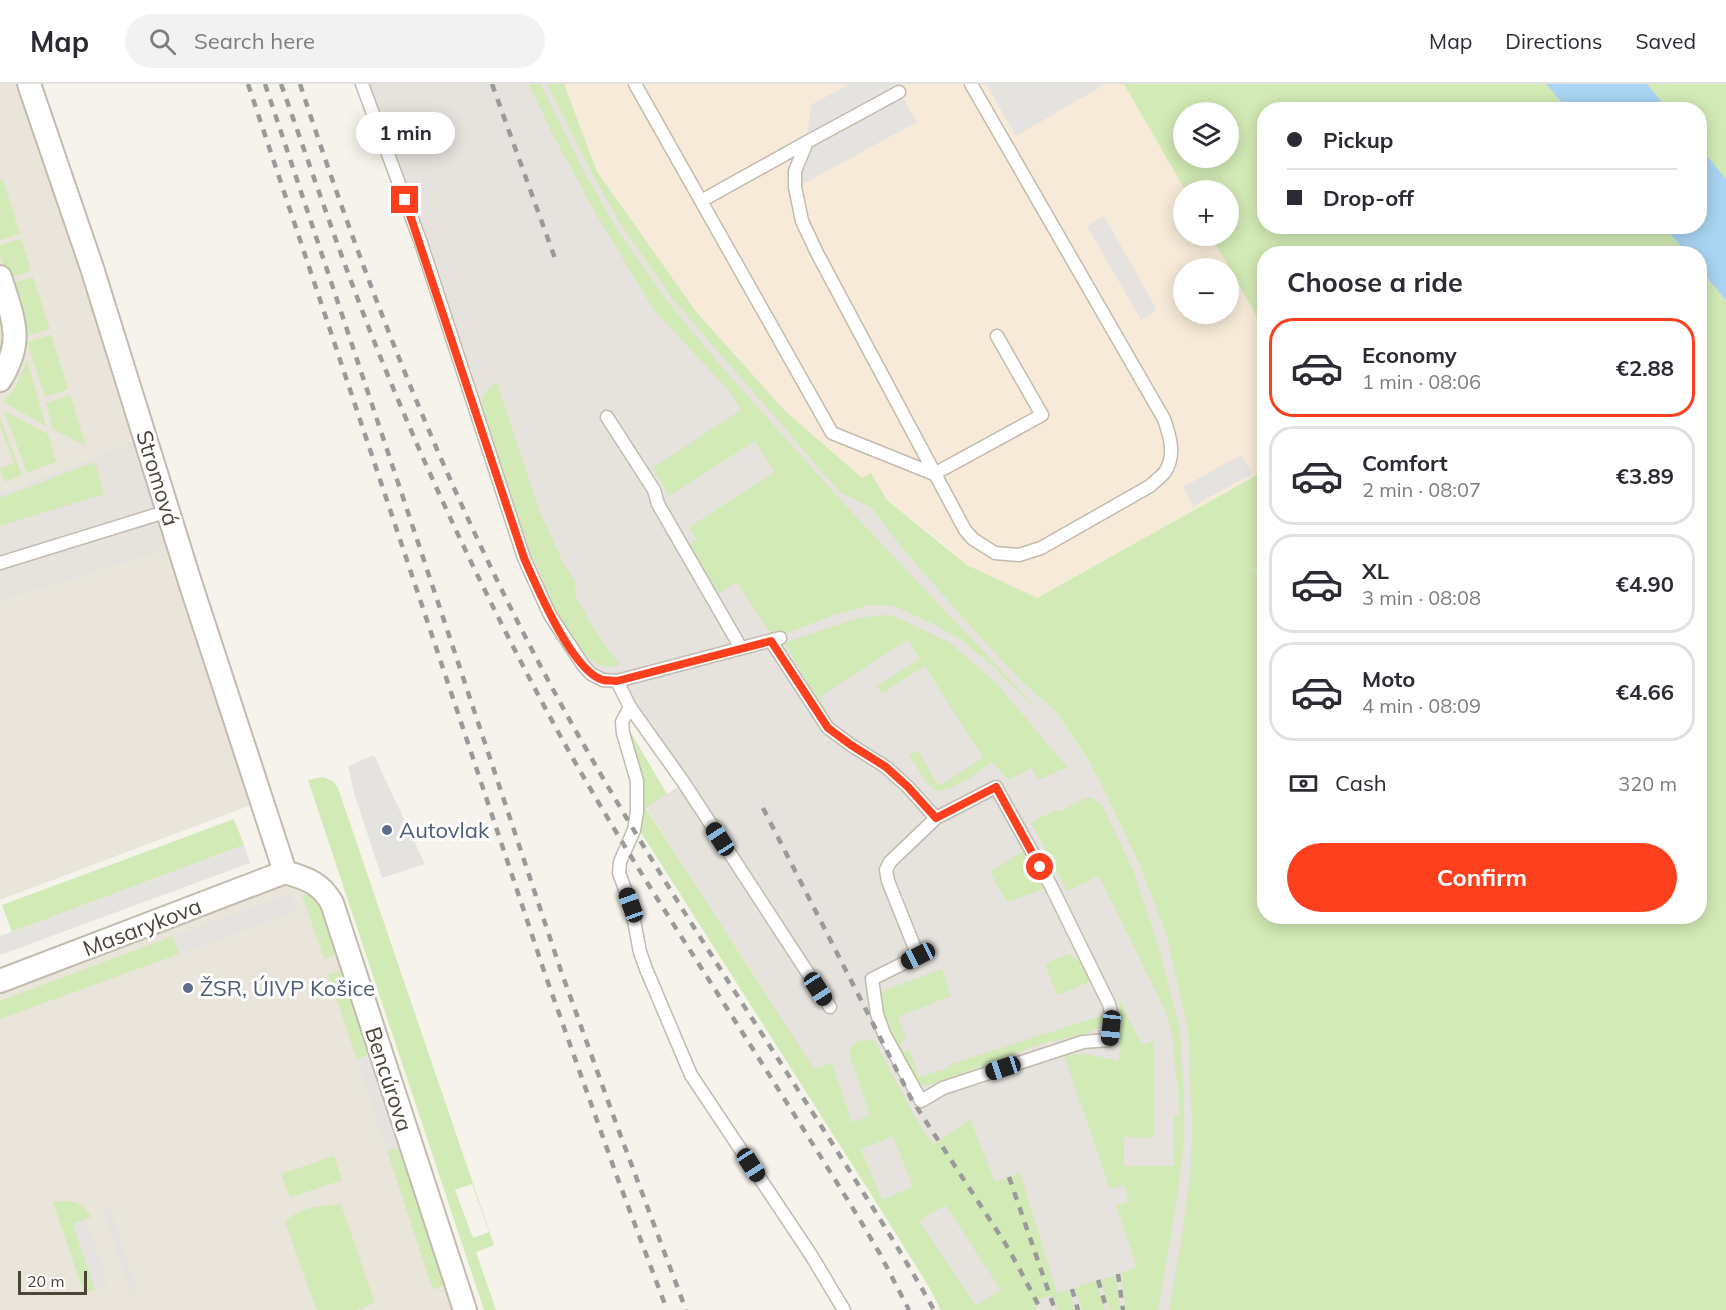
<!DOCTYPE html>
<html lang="en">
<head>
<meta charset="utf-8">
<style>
  :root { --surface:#fff; --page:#f2f2f3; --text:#2b2b33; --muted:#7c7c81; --line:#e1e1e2; --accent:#fc3f1d }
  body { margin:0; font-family:Mulish,sans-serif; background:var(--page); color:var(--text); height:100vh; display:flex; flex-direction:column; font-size:22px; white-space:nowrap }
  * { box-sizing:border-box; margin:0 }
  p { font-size:20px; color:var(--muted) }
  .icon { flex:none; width:33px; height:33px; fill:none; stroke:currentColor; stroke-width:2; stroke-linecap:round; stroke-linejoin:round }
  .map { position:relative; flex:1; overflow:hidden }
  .sheet { position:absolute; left:1257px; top:162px; width:450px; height:678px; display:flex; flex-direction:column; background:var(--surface); border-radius:24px; box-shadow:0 3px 15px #0003 }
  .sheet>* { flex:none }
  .top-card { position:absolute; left:1257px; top:18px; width:450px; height:132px; border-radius:24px; box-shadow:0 3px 15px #0003; display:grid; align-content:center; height:132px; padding:0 30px; background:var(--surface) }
  .controls { position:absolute; left:1173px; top:18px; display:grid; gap:12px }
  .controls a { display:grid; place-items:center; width:66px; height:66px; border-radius:50%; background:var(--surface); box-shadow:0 3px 15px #0003; font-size:30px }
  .scale { position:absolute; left:18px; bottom:15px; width:69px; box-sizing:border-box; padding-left:6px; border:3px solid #4b4439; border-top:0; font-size:16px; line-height:21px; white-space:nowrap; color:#4b4439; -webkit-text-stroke:4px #fff; paint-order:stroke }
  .end { position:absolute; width:27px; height:27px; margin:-14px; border:8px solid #fc3f1d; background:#fff; box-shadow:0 0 0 3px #fff }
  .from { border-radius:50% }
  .bubble { position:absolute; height:42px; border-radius:21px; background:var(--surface); box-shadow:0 3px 15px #0003; font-size:20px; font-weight:700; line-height:42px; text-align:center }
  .car { position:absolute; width:18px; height:36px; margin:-18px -9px; border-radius:8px; box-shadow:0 0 4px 2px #0007; background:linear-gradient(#222 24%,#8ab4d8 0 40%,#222 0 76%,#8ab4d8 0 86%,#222 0) }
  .top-card b { display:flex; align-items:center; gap:21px; height:57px; font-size:22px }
  .top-card b+b { border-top:2px solid var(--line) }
  .top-card i { width:15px; height:15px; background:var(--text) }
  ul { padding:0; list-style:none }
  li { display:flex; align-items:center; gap:18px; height:99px; margin:0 12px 9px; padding:0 18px; border:3px solid var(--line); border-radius:24px }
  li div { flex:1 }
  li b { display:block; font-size:22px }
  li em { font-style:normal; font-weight:700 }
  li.on { border-color:var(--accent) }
  li>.icon { width:54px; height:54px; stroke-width:1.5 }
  h2 { padding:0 30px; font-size:27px; line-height:72px }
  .pay { display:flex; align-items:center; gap:15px; height:66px; padding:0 30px; font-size:22px }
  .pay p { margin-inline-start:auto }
  .action { display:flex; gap:12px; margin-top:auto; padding:12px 30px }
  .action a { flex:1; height:69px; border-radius:36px; background:var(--accent); color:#fff; font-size:24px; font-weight:700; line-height:69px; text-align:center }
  header { display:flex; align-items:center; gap:36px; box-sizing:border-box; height:84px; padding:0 30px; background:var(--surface); border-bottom:2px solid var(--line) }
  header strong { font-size:28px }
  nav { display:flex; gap:33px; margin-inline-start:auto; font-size:21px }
  .search { width:420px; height:54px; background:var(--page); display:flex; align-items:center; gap:15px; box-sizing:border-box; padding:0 21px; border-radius:33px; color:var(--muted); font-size:22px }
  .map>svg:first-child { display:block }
  .residential { fill:#eae5da }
  .commercial { fill:#f7ead8; fill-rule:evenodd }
  .industrial { fill:#e6e2dd }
  .green { fill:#d2eab5; fill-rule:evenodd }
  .parking { fill:#e5e3e0 }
  .water { fill:#a9d4f2 }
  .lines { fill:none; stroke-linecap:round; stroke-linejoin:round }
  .service-casing { stroke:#c2bbae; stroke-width:15 }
  .minor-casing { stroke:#c2bbae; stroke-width:26 }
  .service { stroke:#fff; stroke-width:12 }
  .minor { stroke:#fff; stroke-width:22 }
  .rail { stroke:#9a9a9a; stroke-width:4.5; stroke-dasharray:8 8; stroke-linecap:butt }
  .route { stroke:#fc3f1d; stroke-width:8 }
  .service-dot { fill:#5c6f8a; stroke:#fff; stroke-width:2 }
  .labels { text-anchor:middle; stroke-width:6; stroke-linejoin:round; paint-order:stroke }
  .street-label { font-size:22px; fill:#4b4439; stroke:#fff }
  .service-label { font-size:22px; fill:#4e5e75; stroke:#fff; text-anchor:start }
</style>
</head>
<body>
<header>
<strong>Map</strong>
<div class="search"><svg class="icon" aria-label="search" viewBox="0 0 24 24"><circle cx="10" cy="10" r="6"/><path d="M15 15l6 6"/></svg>Search here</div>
<nav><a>Map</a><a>Directions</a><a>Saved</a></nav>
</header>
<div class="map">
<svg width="1726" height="1226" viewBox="0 0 1726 1226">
  <rect width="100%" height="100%" fill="#f6f3ec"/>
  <path class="residential" d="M0,0H29L145,353L0,409Z
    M179,464L262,717L0,816V518L157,469Z
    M285,788L318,801L465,1226H0V897Z"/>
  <path class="commercial" d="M564,0H1124L1185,106H1184V152H1211L1264,245V387L1036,514L967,481L946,462L887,416L871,389L862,395L785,327L697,229L597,88ZM1184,184H1228V230H1184Z"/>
  <path class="industrial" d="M362,0H564L597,88L697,229L785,327L862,395L902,464L1022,598L1055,627L1086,672L1103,704L1140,782L1167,853L1175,887L1188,947L1190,985L1288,1226H977L881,1116L861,1064L832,979L814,986L646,723L683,700L617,597L591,590L550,531Z
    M145,353L179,464L157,469L0,518V409Z"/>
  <path class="green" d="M529,0H541L582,84L615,143L668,218L721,282L846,422L1018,604L1038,628L994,583L963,557L936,541L894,522L870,521L834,531L787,549L776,550L769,547L737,498L719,509L689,461L697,456L689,443L775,388L755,357L669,412L653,384L741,326L730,308L654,226L596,130L551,47Z
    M547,0H564L597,88L697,229L785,327L862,394L871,389L887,416L967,481L1037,514L1264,387V495L1240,474L1264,496V832H1700V185L1726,217V1226H1169L1181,1159L1191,1084L1192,1036L1188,947L1167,853L1140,782L1103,704L1086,672L1055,627L1022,598L965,536L902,464L872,424L840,408L674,217L620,139L593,91Z
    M1124,0H1546L1567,25L1264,26V142L1664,143L1687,169L1264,170V245L1211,152H1228V106H1185ZM1184,28H1228V74H1184Z
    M1647,0H1726V95L1700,63V26L1668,25Z
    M3,95L20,150L0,156V96Z
    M21,155L31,187L7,195L0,170V161Z
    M33,193L50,245L23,253L9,200Z
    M51,251L68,305L45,313L27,258Z
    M27,276L46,342L3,318L16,302Z
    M497,298L539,426L563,479L575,497V511L595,547L620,581L609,583L600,581L588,573L574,556L555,524L526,456L481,321C483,308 487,305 497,298Z
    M70,311L86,362L53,345L46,319Z
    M4,327L48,350L56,378L27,389Z
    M0,333L22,391L5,398L0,385L14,379L0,342Z
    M95,378L104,410L0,442V414Z
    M879,531L894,532L950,559L995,598L1067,683L1038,696L1032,684L1008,696L992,678C975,690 958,704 937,707L927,699L909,671L917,666L939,702L983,674L925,582L882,609L877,602L920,575L908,556L819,613L831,636L829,635L784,559L856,535Z
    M628,644L667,710L646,724L814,985L832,979L852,1038L870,1032L850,972V964L857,957L874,956L915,1033L933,1061L970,1035L995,1098L1020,1089L1057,1209L1069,1206L1075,1226H1058L1052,1211L1034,1218L1038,1226H941L929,1203L876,1118L640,747L643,700L636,668ZM893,1052L913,1103L882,1116L861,1065ZM945,1121L1001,1206L976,1222L919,1137Z
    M323,693L333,697L338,704L494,1161L476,1168L496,1226H484L308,696ZM472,1100L489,1148L473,1154L455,1106Z
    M1090,713L1102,721L1133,786L1159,864L1180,946L1184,1012V1059L1176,1121L1158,1226H1126L1121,1189L1137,1183L1116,1122L1129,1117L1124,1101L1110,1105L1064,971L1086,970L1119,977L1120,917L1142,961L1153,957V1054L1124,1053V1082H1174V1032H1179L1178,995H1176L1173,954L1166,928L1099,792L1067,807L1031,738L1054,727H1060L1081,716Z
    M234,735L244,761L12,848L2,821Z
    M1023,767L1044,805L1007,818L990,788Z
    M302,811H311L322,819L338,867L332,872L324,875Z
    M173,852L179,870L0,935V917Z
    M1068,870C1084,878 1085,882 1090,898L1057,911L1045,880Z
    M942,885L951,912L898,933L906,956L900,959L903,967L909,965L919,993L949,984V981L1103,931V937L1098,944L1085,950L1044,959L938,999L922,1001C903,986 874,931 883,907Z
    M340,887L343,888L371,969L357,976L328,890Z
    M393,1065L402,1066L447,1199L433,1206L387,1067Z
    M334,1072L342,1096L292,1113L289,1111L281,1090Z
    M67,1117C79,1119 86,1122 91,1133L73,1140L95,1206L84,1209L53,1118Z
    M341,1120L375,1219L357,1226H318L316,1225L285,1138C298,1123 323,1122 341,1120Z
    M1115,1191L1121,1226H1110L1100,1196Z
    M1095,1197L1105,1226H1082L1075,1204Z"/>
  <path class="parking" d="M849,0H895L917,38L801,101L811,21Z
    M986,0H1101L1102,2L1016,52Z
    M1104,132L1157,226L1141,236L1087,142Z
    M1241,371L1252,390L1193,422L1183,403Z
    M374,671L425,780L382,794L355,712L348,682Z
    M244,761L250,779L0,871V852Z
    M291,809L298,827L179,870L173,852Z
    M371,970L402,1066L393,1065L387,1067L357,976Z
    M110,1123L137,1208L131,1210L103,1126Z
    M86,1135L108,1201L95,1206L73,1140Z"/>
  <path class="water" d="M1546,0H1647L1668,25H1567Z
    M1700,63L1726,95V217L1700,185V170L1687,169L1664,143L1700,142Z"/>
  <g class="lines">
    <defs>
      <path id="service" d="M362,0L421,159L524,474L550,531L583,581L591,590L603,596L617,597L780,554
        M635,0L832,349L934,390L1042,331L997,252
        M899,8L807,58L795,87V103L802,137L817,169L965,446L973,455L995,469L1019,471L1041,464L1150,402C1155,397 1161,393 1165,388C1176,371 1170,352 1164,335L971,0
        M701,117L807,58
        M607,333L654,406L658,420L741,564
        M0,479L168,427
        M771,557L828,644L851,661L886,683L908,703L936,734L890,778L886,786L888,797L918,872L872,895L877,930L884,950L921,1017L943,1004L1083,958L1109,956L1112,932L1109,920L1051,802L996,703L936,734
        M617,597L630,623L684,699L830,923
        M630,623L622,638L623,649L637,697V728L634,746L620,778L619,789L631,821L640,868L646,885L691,991L811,1171L844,1226"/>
      <path id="minor" d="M29,0L92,184L190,498L285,788
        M0,193C13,235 25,256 0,296
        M285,788C307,795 320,798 332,819L465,1226
        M0,897L285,788"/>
    </defs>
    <use href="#service" class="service-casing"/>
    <use href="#minor" class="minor-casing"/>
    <use href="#service" class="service"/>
    <use href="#minor" class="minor"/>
    <path class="rail" d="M248,0L545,890L616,1090L667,1226
      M265,0L561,887L617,1042L686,1226
      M281,0C314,93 345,186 382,277C429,393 483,507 542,618C588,705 640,788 693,871C748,957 803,1044 857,1131L880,1170L909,1226
      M300,0C376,232 467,458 589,670C663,799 745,923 825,1048C862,1107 900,1165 934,1226
      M492,0L557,180
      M763,724L912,1016L1005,1159L1019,1184L1041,1226
      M1009,1093L1055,1226
      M1118,1190L1123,1226
      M1098,1196L1107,1226
      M1072,1205L1078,1226"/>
  </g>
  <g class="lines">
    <path class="route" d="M405,116L524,474C537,503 572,587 603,596C607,597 613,596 617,597L771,557L828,644L851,661L886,683L908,703L936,734L996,703L1040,783"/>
  </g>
  <g class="service-dot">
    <circle cx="387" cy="746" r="6"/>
    <circle cx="188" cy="904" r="6"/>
  </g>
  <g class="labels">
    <g class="street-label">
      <text transform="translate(158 394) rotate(73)" y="8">Stromová</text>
      <text transform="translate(142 843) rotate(-21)" y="8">Masarykova</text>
      <text transform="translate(389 995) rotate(72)" y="8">Bencúrova</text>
    </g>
    <g class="service-label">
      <text x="399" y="754">Autovlak</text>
      <text x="200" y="912">ŽSR, ÚIVP Košice</text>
    </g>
  </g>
</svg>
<div class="controls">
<a><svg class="icon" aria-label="layers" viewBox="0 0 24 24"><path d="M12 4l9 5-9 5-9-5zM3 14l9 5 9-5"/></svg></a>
<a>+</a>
<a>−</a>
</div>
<div class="scale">20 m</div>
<i class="end from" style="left:1040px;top:783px"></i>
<i class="end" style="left:405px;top:116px"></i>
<div class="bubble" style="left:356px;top:28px;width:99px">1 min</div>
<i class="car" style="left:720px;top:755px;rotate:327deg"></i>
<i class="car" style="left:631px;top:821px;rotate:340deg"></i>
<i class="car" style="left:918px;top:872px;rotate:243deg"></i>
<i class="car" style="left:818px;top:905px;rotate:147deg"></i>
<i class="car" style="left:1111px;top:944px;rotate:186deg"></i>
<i class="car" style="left:1003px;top:984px;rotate:252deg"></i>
<i class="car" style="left:751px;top:1081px;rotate:147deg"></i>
<div class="top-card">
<b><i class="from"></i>Pickup</b>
<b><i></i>Drop-off</b>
</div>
<section class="sheet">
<h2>Choose a ride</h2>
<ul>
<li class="on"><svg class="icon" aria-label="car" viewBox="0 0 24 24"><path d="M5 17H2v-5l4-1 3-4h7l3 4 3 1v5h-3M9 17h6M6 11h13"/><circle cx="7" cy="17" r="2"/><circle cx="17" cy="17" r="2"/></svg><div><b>Economy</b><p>1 min · 08:06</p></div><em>€2.88</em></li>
<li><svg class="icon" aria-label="car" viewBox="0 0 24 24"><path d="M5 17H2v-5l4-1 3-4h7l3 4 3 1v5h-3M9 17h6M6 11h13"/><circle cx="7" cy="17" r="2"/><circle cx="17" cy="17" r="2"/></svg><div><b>Comfort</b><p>2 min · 08:07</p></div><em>€3.89</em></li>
<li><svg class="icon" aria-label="car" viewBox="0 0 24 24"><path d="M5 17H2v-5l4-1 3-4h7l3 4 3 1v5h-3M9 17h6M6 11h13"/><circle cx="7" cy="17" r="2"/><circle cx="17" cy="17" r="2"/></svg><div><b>XL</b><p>3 min · 08:08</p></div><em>€4.90</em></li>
<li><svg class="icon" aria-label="car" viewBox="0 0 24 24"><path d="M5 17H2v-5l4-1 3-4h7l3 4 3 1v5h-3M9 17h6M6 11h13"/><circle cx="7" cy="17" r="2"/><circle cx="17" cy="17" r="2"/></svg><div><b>Moto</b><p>4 min · 08:09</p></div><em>€4.66</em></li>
</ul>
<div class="pay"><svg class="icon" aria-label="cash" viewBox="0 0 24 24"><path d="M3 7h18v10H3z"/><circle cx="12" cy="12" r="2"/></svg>Cash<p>320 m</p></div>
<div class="action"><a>Confirm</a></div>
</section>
</div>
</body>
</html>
